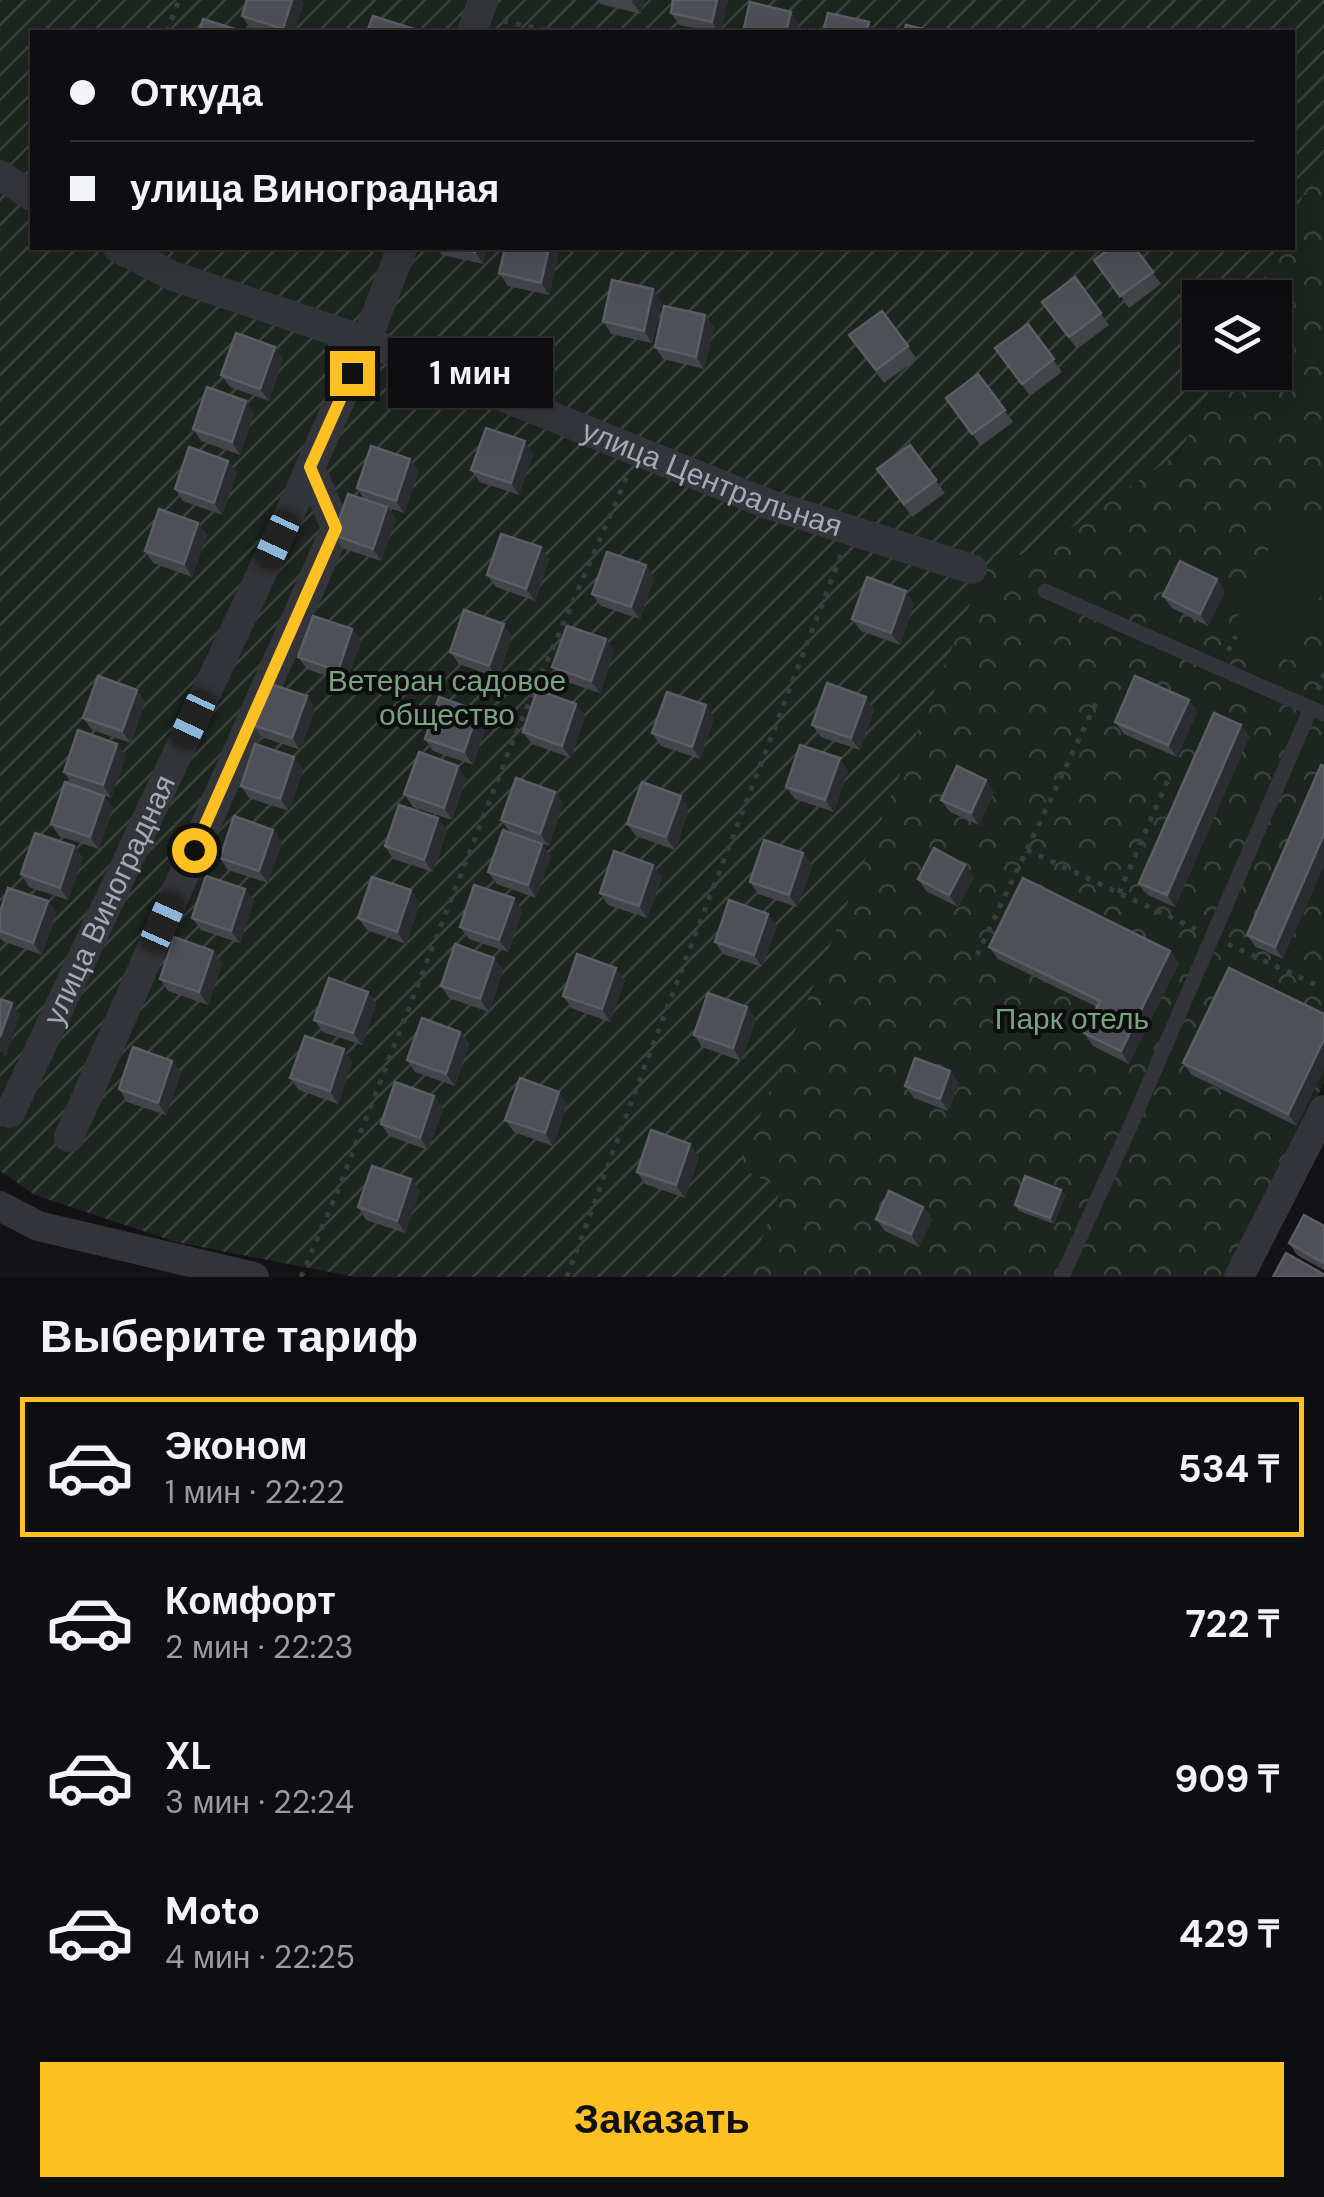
<!DOCTYPE html>
<html lang="ru">
<head>
<meta charset="utf-8">
<style>
  :root { --surface:#0e0e10; --page:#1c1c1e; --text:#f1f3f6; --muted:#9b9c9f; --line:#2e2e30; --accent:#ffc022 }
  body { margin:0; font-family:"DM Sans",sans-serif; background:var(--page); color:var(--text); height:100vh; display:flex; flex-direction:column; font-size:38px; white-space:nowrap }
  * { box-sizing:border-box; margin:0 }
  p { font-size:32px; color:var(--muted) }
  .icon { flex:none; width:55px; height:55px; fill:none; stroke:currentColor; stroke-width:2; stroke-linecap:round; stroke-linejoin:round }
  .map { position:relative; height:1277px; overflow:hidden }
  .panel { display:flex; flex-direction:column; background:var(--surface); flex:1 }
  .panel>* { flex:none }
  .hud { position:absolute; left:30px; top:30px; width:1265px; height:220px; border-radius:0px; box-shadow:0 10px 40px #0002,0 0 0 2px var(--line); display:grid; align-content:center; height:220px; padding:0 40px; background:var(--surface) }
  .tools { position:absolute; left:1182px; top:280px; display:grid; gap:20px }
  .tools a { display:grid; place-items:center; width:110px; height:110px; border-radius:0px; background:var(--surface); box-shadow:0 10px 40px #0002,0 0 0 2px var(--line); font-size:50px }
  .end { position:absolute; width:45px; height:45px; margin:-22px; border:12px solid #ffc022; background:#111; box-shadow:0 0 0 5px #111 }
  .from { border-radius:50% }
  .bubble { position:absolute; height:70px; border-radius:0px; background:var(--surface); box-shadow:0 10px 40px #0002,0 0 0 2px var(--line); font-size:32px; font-weight:700; line-height:70px; text-align:center }
  .car { position:absolute; width:30px; height:60px; margin:-30px -15px; border-radius:12px; box-shadow:0 0 8px 2px #0007; background:linear-gradient(#222 24%,#8ab4d8 0 40%,#222 0 76%,#8ab4d8 0 86%,#222 0) }
  .hud b { display:flex; align-items:center; gap:35px; height:95px; font-size:38px }
  .hud b+b { border-top:2px solid var(--line) }
  .hud i { width:25px; height:25px; background:var(--text) }
  ul { padding:0; list-style:none }
  li { display:flex; align-items:center; gap:30px; height:140px; margin:0 20px 15px; padding:0 20px; border:5px solid transparent; border-radius:0px }
  li div { flex:1 }
  li b { display:block; font-size:38px }
  li em { font-style:normal; font-weight:700 }
  li.active { border-color:var(--accent) }
  li>.icon { width:90px; height:90px; stroke-width:1.5 }
  h2 { padding:0 40px; font-size:45px; line-height:120px }
  .primary-button { display:flex; gap:20px; margin-top:auto; padding:20px 40px }
  .primary-button a { flex:1; height:115px; border-radius:0px; background:var(--accent); color:#111; font-size:40px; font-weight:700; line-height:115px; text-align:center }
  .map>svg:first-child { display:block }
  .forest { fill:url(#forest-crowns) }
  .garden { fill:url(#garden-furrows) }
  .pitch { fill:#1d251f }
  .lines { fill:none; stroke-linecap:round; stroke-linejoin:round }
  .path { stroke:#3a3c42; stroke-width:5; stroke-dasharray:5 8; stroke-linecap:butt }
  .service { stroke:#34353a; stroke-width:15 }
  .minor { stroke:#34353a; stroke-width:30 }
  .wall { fill:#44454b }
  .shaded-wall { fill:#2c2d31 }
  .building { fill:#4f5057; stroke:#5c5e66; stroke-width:2.5 }
  .route { stroke:#ffc022; stroke-width:12 }
  .labels { text-anchor:middle; stroke-width:8; stroke-linejoin:round; paint-order:stroke }
  .street-label { font-size:30px; fill:#a4a9b7; stroke:#0e0e10 }
  .park-label { font-size:30px; fill:#79a37e; stroke:#0e0e10 }
</style>
</head>
<body>
<div class="map">
<svg width="1324" height="1277" viewBox="0 0 1324 1277">
  <defs>
    <pattern id="forest-crowns" width="20" height="18" patternUnits="userSpaceOnUse" patternTransform="scale(2.5)"><rect width="20" height="18" fill="#1d251f"/><path d="M2 6a3 3 0 1 1 6 0M12 15a3 3 0 1 1 6 0" fill="none" stroke="#3b423d"/></pattern>
    <pattern id="garden-furrows" width="10" height="10" patternUnits="userSpaceOnUse" patternTransform="scale(2.5)"><rect width="10" height="10" fill="#1d251f"/><path d="M-1 1l2-2M0 10L10 0M9 11l2-2" fill="none" stroke="#3b423d"/></pattern>
  </defs>
  <rect width="100%" height="100%" fill="#131315"/>
  <path class="forest" d="M1324,151V1083L1226,1277H747L781,1189L738,1168L977,584L994,556L1023,554L1180,453L1218,373L1275,372V298L1254,297L1278,248H1292L1293,217Z"/>
  <path class="garden" d="M0,0H1324V151L1293,217L1292,32H32V248H1278L1254,297L1200,298V372L1218,373L1180,452L1074,526L1023,554L994,556L978,584L739,1167L781,1189L747,1277H355L176,1242L35,1195L0,1171Z"/>
  <path class="pitch" d="M1283,518L1324,537V588L1290,661L1230,633Z"/>
  <g class="lines">
    <path class="path" d="M503,21L554,32
      M167,32L179,0
      M1228,651L1236,636
      M1318,690L1324,674
      M1027,850L1196,929
      M1119,893L1170,775
      M1228,944L1321,987
      M977,955L1098,699
      M301,1277L340,1185L514,738L628,474
      M567,1277L641,1076L841,555"/>
    <path class="service" d="M1045,591L1324,714
      M1062,1277L1134,1118L1311,708"/>
    <g class="minor">
      <path d="M472,32L483,0"/>
      <path d="M0,175L32,196"/>
      <path id="s1" d="M118,248L173,276L366,341L768,504L972,569"/>
      <path id="s2" d="M10,1113L294,504L366,341L402,248"/>
      <path d="M69,1137L336,528L310,467"/>
      <path d="M0,1206L38,1226L254,1277"/>
      <path d="M1239,1277L1324,1110"/>
    </g>
  </g>
  <path class="wall" d="M597,0H644L641,14L600,4Z
    M673,0H728L721,32H711L679,25L671,13Z
    M304,2L294,32H264L250,28L242,16Z
    M437,248H487L483,264L442,255Z
    M1135,248L1161,284L1129,308L1094,260Z
    M559,254L549,295L508,286L499,273Z
    M1075,277L1109,325L1077,349L1042,302Z
    M662,302L652,343L611,334L603,321Z
    M882,311L917,359L884,383L849,335Z
    M1028,324L1062,372L1030,396L995,348Z
    M714,327L704,369L663,359L655,347Z
    M283,359L269,401L230,387L221,375Z
    M978,374L1013,422L981,446L946,398Z
    M254,413L240,455L201,441L193,429Z
    M910,445L945,493L912,517L877,469Z
    M533,454L519,495L480,482L471,470Z
    M228,461L237,473L222,515L183,501L175,489Z
    M419,471L404,513L365,500L357,488Z
    M396,519L381,561L342,548L334,535Z
    M198,523L207,535L192,577L153,563L145,551Z
    M549,559L535,601L496,587L487,575Z
    M646,565L654,578L640,619L601,606L592,594Z
    M1217,579L1225,592L1208,626L1172,608L1163,596Z
    M914,603L900,645L861,631L852,619Z
    M352,629L361,641L346,683L307,669L298,657Z
    M512,636L498,678L459,664L450,652Z
    M614,651L600,693L561,680L552,667Z
    M137,690L145,702L131,743L92,730L83,718Z
    M307,696L315,709L300,750L262,737L253,725Z
    M576,704L585,716L571,758L532,744L523,732Z
    M874,709L860,750L821,737L812,725Z
    M478,711L487,723L473,765L433,751L425,739Z
    M1197,712L1177,757L1124,734L1115,722Z
    M714,717L700,759L661,746L652,733Z
    M1241,725L1249,737L1175,907L1148,895L1139,883Z
    M126,756L111,798L72,784L64,772Z
    M294,757L303,770L289,811L249,798L241,786Z
    M1321,765L1283,959L1256,947L1247,935Z
    M848,771L834,812L795,799L786,787Z
    M466,778L452,820L413,807L404,794Z
    M555,792L563,804L549,846L510,832L501,820Z
    M994,792L979,825L950,812L941,800Z
    M104,796L113,808L99,849L59,836L51,824Z
    M689,808L675,850L636,836L627,824Z
    M273,830L282,842L268,883L228,870L220,858Z
    M447,830L433,872L393,859L385,846Z
    M74,846L83,858L68,900L29,887L21,874Z
    M803,853L812,866L797,907L758,894L750,882Z
    M551,856L536,898L497,884L488,872Z
    M653,865L662,877L647,918L608,905L600,893Z
    M974,877L958,907L926,891L918,879Z
    M245,889L254,901L240,943L201,930L192,918Z
    M48,901L56,913L42,955L3,941L0,938V912Z
    M420,903L406,944L367,930L358,918Z
    M522,911L508,952L469,939L460,927Z
    M777,926L762,967L723,954L715,942Z
    M989,947L1170,951L1179,963L1129,1064L1093,1046L1084,1033L1097,1007L998,959Z
    M213,951L222,963L208,1005L168,991L160,979Z
    M494,958L503,970L489,1012L449,998L441,986Z
    M1229,968L1297,1126L1192,1075L1183,1063Z
    M625,980L610,1022L571,1008L563,996Z
    M368,992L376,1004L362,1045L323,1032L314,1020Z
    M756,1019L741,1061L702,1047L694,1035Z
    M460,1032L469,1044L455,1086L415,1072L407,1060Z
    M172,1061L181,1073L166,1115L127,1102L119,1089Z
    M352,1062L338,1104L299,1090L290,1078Z
    M950,1071L959,1084L948,1111L914,1098L905,1086Z
    M434,1096L443,1108L428,1150L389,1136L381,1124Z
    M567,1104L553,1146L514,1132L505,1120Z
    M699,1156L685,1198L645,1184L637,1172Z
    M1061,1190L1065,1196L1054,1224L1019,1211L1015,1205Z
    M420,1191L405,1233L366,1220L358,1207Z
    M923,1207L932,1219L919,1247L885,1231L876,1219Z
    M1324,1226V1270L1297,1255L1289,1243Z"/>
  <path class="shaded-wall" d="M292,0H302L304,2L294,32H285L283,29Z
    M633,0H644L641,14L632,2Z
    M717,0H728L721,32H719L712,22Z
    M791,12L799,24L797,32H786Z
    M869,22L876,32H866Z
    M476,248H487L483,264L475,252Z
    M549,248H554L559,254L549,295L541,283Z
    M653,289L662,302L652,343L644,331Z
    M705,315L714,327L704,369L696,357Z
    M275,347L283,359L269,401L260,389Z
    M246,401L254,413L240,455L232,442Z
    M525,441L533,454L519,495L511,483Z
    M410,459L419,471L404,513L396,501Z
    M228,461L237,473L222,515L214,503Z
    M387,507L396,519L381,561L373,549Z
    M198,523L207,535L192,577L184,564Z
    M541,547L549,559L535,601L526,589Z
    M646,565L654,578L640,619L631,607Z
    M1217,579L1225,592L1208,626L1200,614Z
    M906,591L914,603L900,645L891,633Z
    M504,624L512,636L498,678L489,666Z
    M352,629L361,641L346,683L338,671Z
    M606,639L614,651L600,693L591,681Z
    M137,690L145,702L131,743L122,731Z
    M307,696L315,709L300,750L292,738Z
    M866,697L874,709L860,750L851,738Z
    M1189,700L1197,712L1177,757L1168,745Z
    M576,704L585,716L571,758L562,746Z
    M706,705L714,717L700,759L692,747Z
    M478,711L487,723L473,765L464,752Z
    M1241,725L1249,737L1175,907L1167,895Z
    M117,744L126,756L111,798L103,785Z
    M294,757L303,770L289,811L280,799Z
    M840,758L848,771L834,812L825,800Z
    M458,766L466,778L452,820L444,808Z
    M986,780L994,792L979,825L971,813Z
    M555,792L563,804L549,846L540,834Z
    M104,796L113,808L99,849L90,837Z
    M681,796L689,808L675,850L666,837Z
    M438,818L447,830L433,872L424,860Z
    M273,830L282,842L268,883L259,871Z
    M1324,834V866L1283,959L1275,947Z
    M542,844L551,856L536,898L528,885Z
    M74,846L83,858L68,900L60,888Z
    M803,853L812,866L797,907L789,895Z
    M653,865L662,877L647,918L639,906Z
    M965,865L974,877L958,907L949,895Z
    M245,889L254,901L240,943L231,931Z
    M411,890L420,903L406,944L397,932Z
    M514,898L522,911L508,952L499,940Z
    M48,901L56,913L42,955L33,943Z
    M768,914L777,926L762,967L754,955Z
    M213,951L222,963L208,1005L199,992Z
    M1170,951L1179,963L1129,1064L1121,1051Z
    M494,958L503,970L489,1012L480,999Z
    M616,968L625,980L610,1022L602,1009Z
    M368,992L376,1004L362,1045L353,1033Z
    M12,1003L20,1015L6,1057L0,1049V1037Z
    M747,1007L756,1019L741,1061L733,1048Z
    M460,1032L469,1044L455,1086L446,1074Z
    M1324,1039V1069L1297,1126L1288,1114Z
    M344,1049L352,1062L338,1104L330,1091Z
    M172,1061L181,1073L166,1115L158,1103Z
    M950,1071L959,1084L948,1111L940,1099Z
    M559,1092L567,1104L553,1146L545,1133Z
    M434,1096L443,1108L428,1150L420,1138Z
    M690,1144L699,1156L685,1198L676,1185Z
    M411,1179L420,1191L405,1233L397,1221Z
    M1061,1190L1065,1196L1054,1224L1050,1218Z
    M923,1207L932,1219L919,1247L911,1234Z"/>
  <path class="building" d="M247,0H292L283,29L242,16Z
    M673,0H717L712,22L671,13Z
    M750,2L791,12L786,32H743Z
    M828,13L869,22L866,32H823Z
    M373,16L414,29L413,32H367Z
    M203,19L244,32H199Z
    M906,25L937,32H904Z
    M455,248H476L475,252Z
    M505,248H549L541,283L499,273Z
    M1111,248H1135L1153,272L1120,296L1094,260Z
    M1075,277L1101,313L1069,337L1042,302Z
    M612,280L653,289L644,331L603,321Z
    M664,306L705,315L696,357L655,347Z
    M882,311L908,346L876,370L849,335Z
    M1028,324L1054,359L1022,384L995,348Z
    M236,333L275,347L260,389L221,375Z
    M978,374L1005,410L972,434L946,398Z
    M207,387L246,401L232,442L193,429Z
    M486,428L525,441L511,483L471,470Z
    M910,445L936,480L904,504L877,469Z
    M371,446L410,459L396,501L357,488Z
    M189,447L228,461L214,503L175,489Z
    M348,494L387,507L373,549L334,535Z
    M159,509L198,523L184,564L145,551Z
    M501,534L541,547L526,589L487,575Z
    M607,552L646,565L631,607L592,594Z
    M1180,561L1217,579L1200,614L1163,596Z
    M867,577L906,591L891,633L852,619Z
    M464,610L504,624L489,666L450,652Z
    M313,616L352,629L338,671L298,657Z
    M567,626L606,639L591,681L552,667Z
    M98,676L137,690L122,731L83,718Z
    M1135,676L1189,700L1168,745L1115,722Z
    M267,683L307,696L292,738L253,725Z
    M827,683L866,697L851,738L812,725Z
    M537,690L576,704L562,746L523,732Z
    M667,692L706,705L692,747L652,733Z
    M439,697L478,711L464,752L425,739Z
    M1214,713L1241,725L1167,895L1139,883Z
    M78,730L117,744L103,785L64,772Z
    M255,744L294,757L280,799L241,786Z
    M800,745L840,758L825,800L786,787Z
    M419,752L458,766L444,808L404,794Z
    M1321,765L1324,766V834L1275,947L1247,935Z
    M957,766L986,780L971,813L941,800Z
    M516,778L555,792L540,834L501,820Z
    M65,782L104,796L90,837L51,824Z
    M642,782L681,796L666,837L627,824Z
    M399,805L438,818L424,860L385,846Z
    M234,816L273,830L259,871L220,858Z
    M503,830L542,844L528,885L488,872Z
    M35,833L74,846L60,888L21,874Z
    M764,840L803,853L789,895L750,882Z
    M934,848L965,865L949,895L918,879Z
    M614,851L653,865L639,906L600,893Z
    M206,876L245,889L231,931L192,918Z
    M372,877L411,890L397,932L358,918Z
    M1023,878L1170,951L1121,1051L1084,1033L1100,1001L989,947Z
    M474,885L514,898L499,940L460,927Z
    M8,888L48,901L33,943L0,931V912Z
    M729,900L768,914L754,955L715,942Z
    M174,937L213,951L199,992L160,979Z
    M455,944L494,958L480,999L441,986Z
    M577,954L616,968L602,1009L563,996Z
    M1229,968L1324,1014V1039L1288,1114L1183,1063Z
    M329,978L368,992L353,1033L314,1020Z
    M708,993L747,1007L733,1048L694,1035Z
    M0,999L12,1003L0,1037Z
    M422,1018L460,1032L446,1074L407,1060Z
    M305,1036L344,1049L330,1091L290,1078Z
    M133,1047L172,1061L158,1103L119,1089Z
    M915,1058L950,1071L940,1099L905,1086Z
    M520,1078L559,1092L545,1133L505,1120Z
    M395,1082L434,1096L420,1138L381,1124Z
    M651,1130L690,1144L676,1185L637,1172Z
    M372,1166L411,1179L397,1221L358,1207Z
    M1025,1176L1061,1190L1050,1218L1015,1205Z
    M889,1191L923,1207L911,1234L876,1219Z
    M1304,1215L1324,1226V1263L1289,1243Z
    M1286,1253L1323,1274L1322,1277H1273Z"/>
  <g class="lines">
    <path class="route" d="M194,850L336,528L310,467L352,373"/>
  </g>
  <g class="labels">
    <g class="street-label">
      <text dy="10" stroke="none"><textPath href="#s1" startOffset="638">улица Центральная</textPath></text>
      <text dy="10" stroke="none"><textPath href="#s2" startOffset="235">улица Виноградная</textPath></text>
    </g>
    <g class="park-label">
      <text x="447" y="691">Ветеран садовое<tspan x="447" dy="34">общество</tspan></text>
      <text x="1072" y="1029">Парк отель</text>
    </g>
  </g>
</svg>
<div class="tools">
<a><svg class="icon" aria-label="layers" viewBox="0 0 24 24"><path d="M12 4l9 5-9 5-9-5zM3 14l9 5 9-5"/></svg></a>
</div>
<i class="end from" style="left:194px;top:850px"></i>
<i class="end" style="left:352px;top:373px"></i>
<div class="bubble" style="left:388px;top:338px;width:165px">1 мин</div>
<i class="car" style="left:277px;top:540px;rotate:205deg"></i>
<i class="car" style="left:193px;top:719px;rotate:205deg"></i>
<i class="car" style="left:163px;top:922px;rotate:24deg"></i>
<div class="hud">
<b><i class="from"></i>Откуда</b>
<b><i></i>улица Виноградная</b>
</div>
</div>
<section class="panel">
<h2>Выберите тариф</h2>
<ul>
<li class="active"><svg class="icon" aria-label="car" viewBox="0 0 24 24"><path d="M5 17H2v-5l4-1 3-4h7l3 4 3 1v5h-3M9 17h6M6 11h13"/><circle cx="7" cy="17" r="2"/><circle cx="17" cy="17" r="2"/></svg><div><b>Эконом</b><p>1 мин · 22:22</p></div><em>534 ₸</em></li>
<li><svg class="icon" aria-label="car" viewBox="0 0 24 24"><path d="M5 17H2v-5l4-1 3-4h7l3 4 3 1v5h-3M9 17h6M6 11h13"/><circle cx="7" cy="17" r="2"/><circle cx="17" cy="17" r="2"/></svg><div><b>Комфорт</b><p>2 мин · 22:23</p></div><em>722 ₸</em></li>
<li><svg class="icon" aria-label="car" viewBox="0 0 24 24"><path d="M5 17H2v-5l4-1 3-4h7l3 4 3 1v5h-3M9 17h6M6 11h13"/><circle cx="7" cy="17" r="2"/><circle cx="17" cy="17" r="2"/></svg><div><b>XL</b><p>3 мин · 22:24</p></div><em>909 ₸</em></li>
<li><svg class="icon" aria-label="car" viewBox="0 0 24 24"><path d="M5 17H2v-5l4-1 3-4h7l3 4 3 1v5h-3M9 17h6M6 11h13"/><circle cx="7" cy="17" r="2"/><circle cx="17" cy="17" r="2"/></svg><div><b>Moto</b><p>4 мин · 22:25</p></div><em>429 ₸</em></li>
</ul>
<div class="primary-button"><a>Заказать</a></div>
</section>
</body>
</html>
